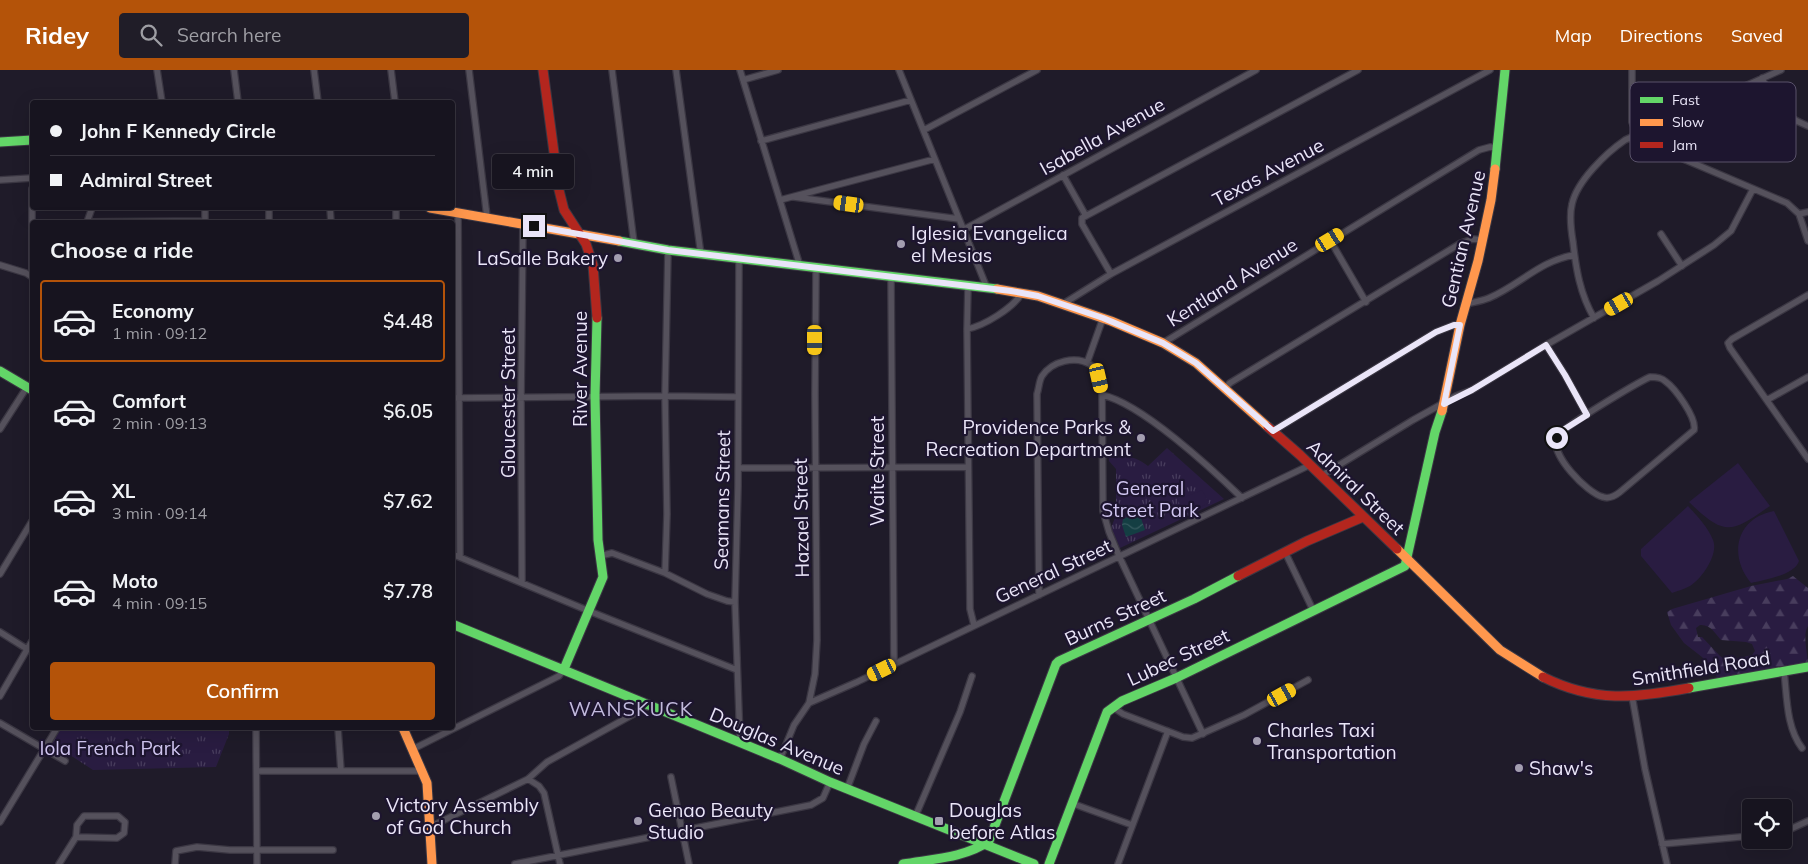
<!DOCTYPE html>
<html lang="en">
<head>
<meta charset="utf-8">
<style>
  :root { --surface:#17141f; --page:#201d28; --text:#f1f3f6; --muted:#9e9ea4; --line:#36333d; --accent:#b45309 }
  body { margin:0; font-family:Mulish,sans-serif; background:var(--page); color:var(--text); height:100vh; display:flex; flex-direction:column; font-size:19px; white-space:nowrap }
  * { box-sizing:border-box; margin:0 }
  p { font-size:16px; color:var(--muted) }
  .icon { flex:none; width:28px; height:28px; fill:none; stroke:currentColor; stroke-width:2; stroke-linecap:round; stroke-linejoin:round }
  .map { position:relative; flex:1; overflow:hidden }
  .panel { position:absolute; left:30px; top:150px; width:425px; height:510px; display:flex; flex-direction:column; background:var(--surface); border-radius:5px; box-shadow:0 5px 20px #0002,0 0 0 1px var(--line) }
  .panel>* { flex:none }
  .guide { position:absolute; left:30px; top:30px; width:425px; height:110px; border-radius:5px; box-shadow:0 5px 20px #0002,0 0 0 1px var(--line); display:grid; align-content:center; height:110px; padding:0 20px; background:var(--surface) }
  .tools { position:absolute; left:1742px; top:729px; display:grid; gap:10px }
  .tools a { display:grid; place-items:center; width:50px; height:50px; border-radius:5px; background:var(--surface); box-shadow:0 5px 20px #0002,0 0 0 1px var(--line); font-size:25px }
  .end { position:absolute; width:22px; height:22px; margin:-11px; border:6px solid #eae5f8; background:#111; box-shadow:0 0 0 2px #111 }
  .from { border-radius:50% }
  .bubble { position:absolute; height:35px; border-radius:5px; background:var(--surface); box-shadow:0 5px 20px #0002,0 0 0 1px var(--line); font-size:16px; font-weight:600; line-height:35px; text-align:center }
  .car { position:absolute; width:15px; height:30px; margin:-15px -8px; border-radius:6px; box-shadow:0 0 4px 1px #0007; background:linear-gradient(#f5c518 24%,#345 0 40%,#f5c518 0 76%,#345 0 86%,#f5c518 0) }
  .guide b { display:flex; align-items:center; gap:18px; height:48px; font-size:19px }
  .guide b+b { border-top:1px solid var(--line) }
  .guide i { width:12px; height:12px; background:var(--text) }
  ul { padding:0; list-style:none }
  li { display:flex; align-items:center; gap:15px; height:82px; margin:0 10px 8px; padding:0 10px; border:2px solid transparent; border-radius:5px }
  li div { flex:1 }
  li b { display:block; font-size:19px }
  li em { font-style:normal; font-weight:600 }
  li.current { border-color:var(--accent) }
  li>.icon { width:45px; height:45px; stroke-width:1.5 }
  h2 { padding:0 20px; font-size:22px; line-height:60px }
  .button { display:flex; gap:10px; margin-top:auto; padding:10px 20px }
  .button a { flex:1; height:58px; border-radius:5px; background:var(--accent); color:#fff; font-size:20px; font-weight:600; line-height:58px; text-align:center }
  header { display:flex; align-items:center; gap:30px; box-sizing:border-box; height:70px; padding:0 25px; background:var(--accent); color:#fff }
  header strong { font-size:24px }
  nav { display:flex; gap:28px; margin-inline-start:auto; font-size:18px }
  .search { width:350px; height:45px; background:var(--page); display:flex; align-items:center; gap:12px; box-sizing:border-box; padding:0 18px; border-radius:5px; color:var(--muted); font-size:19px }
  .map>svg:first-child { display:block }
  .forest { fill:url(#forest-firs); fill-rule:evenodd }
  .park { fill:url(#park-tufts) }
  .pitch { fill:#291c41 }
  .water { fill:url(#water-waves) }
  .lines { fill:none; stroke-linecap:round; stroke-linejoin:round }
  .street-casing { stroke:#3b3743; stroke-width:8 }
  .fast-casing { stroke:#3b3743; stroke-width:11 }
  .slow-casing { stroke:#3b3743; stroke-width:11 }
  .jam-casing { stroke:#3b3743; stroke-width:11 }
  .street { stroke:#55515c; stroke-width:5.5 }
  .fast { stroke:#63d668; stroke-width:9 }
  .slow { stroke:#ff974d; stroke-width:9 }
  .jam { stroke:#b3261e; stroke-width:9 }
  .route { stroke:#eae5f8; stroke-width:6 }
  .poi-dot { fill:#a39eb0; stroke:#1d152f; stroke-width:2 }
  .labels { text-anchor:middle; stroke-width:4.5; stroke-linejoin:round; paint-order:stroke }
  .street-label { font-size:19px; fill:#eae5f8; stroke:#1d152f }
  .poi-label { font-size:19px; fill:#eae5f8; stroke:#1d152f; text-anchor:start }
  .park-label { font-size:19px; fill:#d1c6f1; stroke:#1d152f }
  .neighbourhood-label { font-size:20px; letter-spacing:1px; fill:#c2badd; stroke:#1d152f }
  .key { fill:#1d152f; stroke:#5a536b; stroke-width:1 }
  .key-label { font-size:14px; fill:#eae5f8 }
</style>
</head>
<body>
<header>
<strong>Ridey</strong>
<div class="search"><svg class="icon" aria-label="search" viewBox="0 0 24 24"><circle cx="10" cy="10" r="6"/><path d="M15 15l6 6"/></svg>Search here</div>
<nav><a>Map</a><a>Directions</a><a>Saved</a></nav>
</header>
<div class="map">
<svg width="1808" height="794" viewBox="0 0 1808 794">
  <defs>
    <pattern id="forest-firs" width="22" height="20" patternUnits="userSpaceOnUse" patternTransform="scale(1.25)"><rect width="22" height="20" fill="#291c41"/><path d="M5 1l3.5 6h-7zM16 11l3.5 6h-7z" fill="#483d5d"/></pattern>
    <pattern id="park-tufts" width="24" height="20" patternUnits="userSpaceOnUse" patternTransform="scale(1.25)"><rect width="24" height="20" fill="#291c41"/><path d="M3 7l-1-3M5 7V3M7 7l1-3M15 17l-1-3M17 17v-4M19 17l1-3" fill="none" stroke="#483d5d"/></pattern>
    <pattern id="water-waves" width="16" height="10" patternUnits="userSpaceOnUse" patternTransform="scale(1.25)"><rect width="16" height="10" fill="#143e43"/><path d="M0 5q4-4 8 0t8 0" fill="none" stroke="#365a5f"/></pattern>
  </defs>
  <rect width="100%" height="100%" fill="#1f1b29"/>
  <path class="forest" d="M1793,506L1808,518V556C1802,565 1808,584 1808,596L1720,614L1713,599L1702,587L1684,573L1671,555L1667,542L1672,539L1751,516L1787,509ZM1700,555C1710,554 1715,563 1721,570L1746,572L1752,574L1755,581L1752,585L1727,591L1720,586L1702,567H1698L1696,558Z"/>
  <path class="park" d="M1167,378L1224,429L1120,478L1111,458L1116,445V399L1109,391V388C1128,387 1132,384 1148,396Z
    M59,658H229V664L216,697L93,700L50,672Z"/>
  <path class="pitch" d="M1738,393L1770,436C1731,463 1725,467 1689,432Z
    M1202,420L1209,433L1184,444L1178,430Z
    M1688,436C1697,446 1708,457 1713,470C1719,484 1702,509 1690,516C1685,519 1677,521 1672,523L1641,486V479Z
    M1774,441L1799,491C1795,505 1764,510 1751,513C1728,485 1736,448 1774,441Z"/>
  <path class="water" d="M1139,442L1145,460L1126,467L1122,455L1123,449Z"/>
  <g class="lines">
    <defs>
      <path id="street" d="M157,0L162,32
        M234,0L238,32
        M314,0L318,32
        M391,0L395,32
        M469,0L487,147
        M612,0L634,173
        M676,0L701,185
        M740,0L800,196
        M899,0L987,218
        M1632,0V52L1637,64L1648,74L1787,133L1799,144
        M1762,8C1777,39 1775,42 1808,56
        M743,10L778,0
        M924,60L1037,0
        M761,71L911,30
        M1063,105L1086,146
        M0,110L32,108
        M794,127L959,149
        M780,130L935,89
        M205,138V152
        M330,138L331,152
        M458,142L460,487
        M1799,144L1808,171
        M1799,144L1808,142
        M87,152L205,151
        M87,152L92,138
        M269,152V138
        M396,152V138
        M963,160L1256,0
        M1661,164L1682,196
        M1330,170L1366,232
        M739,189L738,417L735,532L740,672
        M0,195L26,203L32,207
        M1111,204L1082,154V148L1358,0
        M32,206V119
        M891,208L894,594
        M968,216L967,259L970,539L974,555
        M1808,225L1732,269L1728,273L1730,278L1808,389
        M1063,234L1111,204L1490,0
        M1466,234C1474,232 1482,231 1489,228C1520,215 1539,191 1574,185
        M1594,248C1580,224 1576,199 1573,172C1571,160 1569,146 1572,134C1577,111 1606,83 1625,70L1781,0
        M967,259C984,256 1013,238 1022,223
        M1163,273L1479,80L1490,77L1498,78
        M1546,275L1565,305L1587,345
        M1087,293L1103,248
        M1650,307C1655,307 1661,307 1665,311C1675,318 1697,348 1694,360L1620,422C1615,426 1609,429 1603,427C1587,423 1549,384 1557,367C1562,357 1637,313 1650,307Z
        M1224,319L1230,313L1461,173L1473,169L1482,170
        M1102,325C1141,333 1212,399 1242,428
        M452,328L665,326L738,327
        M1767,330L1808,307
        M0,359L27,317
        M1273,361L1436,262L1454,255H1460
        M738,398L968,397
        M1321,406L1413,350L1456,326L1472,320L1546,275L1658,211L1714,175L1731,161L1753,119
        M1285,482L1313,540
        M452,484L589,541L737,600
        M600,486L612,483L665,503L707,524L727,531L735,532
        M665,503L667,444L665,326L668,180
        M0,504L32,451
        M522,512L521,328L523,154
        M1039,525L1037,324C1039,318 1039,311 1042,306C1052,291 1076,285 1091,295C1098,300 1100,311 1102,320L1103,441L1109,462L1119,486L1203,664
        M0,562L27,579
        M1784,601C1787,626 1786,657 1802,678
        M0,626L32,571
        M1632,626L1645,699L1667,794
        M809,633L857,612L1310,395
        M1114,638L1123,644L1183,667L1192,668L1244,645L1308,610
        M0,653L65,691
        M256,658L257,794
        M338,658L341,701
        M413,679L559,606L564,599
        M780,689L794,655L809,633L815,604L817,570L815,324L816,199
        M257,701H423
        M671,707L689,794
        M528,709L539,716L544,723L560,794
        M847,719L864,674L876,651
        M1071,733L1132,755
        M915,747L960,642L972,606
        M0,752L57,658
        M430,757L528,709L547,692L650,635
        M1784,762L1808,751
        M1662,774L1751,766
        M59,794L76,767L77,755L84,746H118L125,752L124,763L117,768L76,767
        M175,794L176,781L197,777L230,780H333
        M515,794L811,735L823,728L830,712
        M1118,794L1168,661"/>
      <path id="fast" d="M0,72L32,70
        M1495,99L1505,0
        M619,171L668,180L997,219
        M0,301L32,320
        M452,554L780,689L830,712L1034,794
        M564,599L603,507L598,470L595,326L597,248
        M1689,618L1808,597
        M903,794C931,789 965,788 989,771L1056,594L1059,591L1194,529L1238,506
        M1049,794L1107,642L1122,631L1176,608L1405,496L1435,362L1442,341"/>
      <path id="slow" d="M430,138L619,171
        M997,219L1038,226L1111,251L1163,273L1196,293L1268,357
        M1442,341L1460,255L1478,191L1491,130L1495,99
        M1397,479L1500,580L1543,607
        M403,658L427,713L432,794"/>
      <path id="jam" d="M543,0L559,120L564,140L586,174L593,195L597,248
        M1268,357L1300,385L1397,479
        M1238,506L1307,471L1363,447
        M1543,607C1595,633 1635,628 1689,618"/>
    </defs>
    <use href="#street" class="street-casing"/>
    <use href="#fast" class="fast-casing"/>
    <use href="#slow" class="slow-casing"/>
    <use href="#jam" class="jam-casing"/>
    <use href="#street" class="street"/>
    <use href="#fast" class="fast"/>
    <use href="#slow" class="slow"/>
    <use href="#jam" class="jam"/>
  </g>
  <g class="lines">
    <path class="route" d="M534,156L668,180L1011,221L1038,226L1103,248L1163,273L1196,293L1273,361L1436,262L1454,255H1460L1444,334L1472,320L1546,275L1565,305L1587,345L1560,362L1557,368"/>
  </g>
  <g class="poi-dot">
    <circle cx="901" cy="174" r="5"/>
    <circle cx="618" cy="188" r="5"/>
    <circle cx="1141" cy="368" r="5"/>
    <circle cx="1257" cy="671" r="5"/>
    <circle cx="1519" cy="698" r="5"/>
    <circle cx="376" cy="746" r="5"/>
    <circle cx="638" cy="751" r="5"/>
    <rect x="934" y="746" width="10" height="10" rx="2.5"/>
  </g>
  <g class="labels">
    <g class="street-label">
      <text transform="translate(1102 66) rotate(-29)" y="7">Isabella Avenue</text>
      <text transform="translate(1268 102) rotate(-28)" y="7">Texas Avenue</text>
      <text transform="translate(1463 169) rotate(-77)" y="7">Gentian Avenue</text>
      <text transform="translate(1232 212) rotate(-32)" y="7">Kentland Avenue</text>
      <text transform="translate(580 299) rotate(-90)" y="7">River Avenue</text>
      <text transform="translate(508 333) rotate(-90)" y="7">Gloucester Street</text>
      <text transform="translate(877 401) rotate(-90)" y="7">Waite Street</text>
      <text transform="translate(1356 417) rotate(44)" y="7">Admiral Street</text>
      <text transform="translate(722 430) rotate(-89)" y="7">Seamans Street</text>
      <text transform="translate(801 448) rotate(-91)" y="7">Hazael Street</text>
      <text transform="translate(1053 501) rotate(-25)" y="7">General Street</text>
      <text transform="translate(1115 547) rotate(-25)" y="7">Burns Street</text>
      <text transform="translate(1178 587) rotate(-25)" y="7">Lubec Street</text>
      <text transform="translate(1701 598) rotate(-9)" y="7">Smithfield Road</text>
      <text transform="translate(777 671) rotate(23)" y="7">Douglas Avenue</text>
    </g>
    <g class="poi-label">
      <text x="911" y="170">Iglesia Evangelica<tspan x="911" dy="22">el Mesias</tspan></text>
      <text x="608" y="195" text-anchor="end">LaSalle Bakery</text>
      <text x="1131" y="364" text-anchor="end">Providence Parks &amp;<tspan x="1131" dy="22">Recreation Department</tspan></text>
      <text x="1267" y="667">Charles Taxi<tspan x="1267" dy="22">Transportation</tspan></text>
      <text x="1529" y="705">Shaw's</text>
      <text x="386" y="742">Victory Assembly<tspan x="386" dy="22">of God Church</tspan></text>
      <text x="648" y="747">Genao Beauty<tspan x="648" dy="22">Studio</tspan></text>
      <text x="949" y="747">Douglas<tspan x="949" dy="22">before Atlas</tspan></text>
    </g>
    <g class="park-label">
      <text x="1150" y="425">General<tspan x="1150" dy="22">Street Park</tspan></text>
      <text x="110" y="685">Iola French Park</text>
    </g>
    <g class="neighbourhood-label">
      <text x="631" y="646">WANSKUCK</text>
    </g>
  </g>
  <rect x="1630" y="12" width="166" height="80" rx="8" class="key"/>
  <rect x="1640" y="27" width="23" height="6" fill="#63d668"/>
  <rect x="1640" y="49" width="23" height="7" fill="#ff974d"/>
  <rect x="1640" y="72" width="23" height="6" fill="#b3261e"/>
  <g class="key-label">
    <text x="1672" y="35">Fast</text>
    <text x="1672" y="57">Slow</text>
    <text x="1672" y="80">Jam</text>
  </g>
</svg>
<div class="tools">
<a><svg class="icon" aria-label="locate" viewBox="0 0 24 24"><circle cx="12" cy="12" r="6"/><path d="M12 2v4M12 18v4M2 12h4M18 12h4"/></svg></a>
</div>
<i class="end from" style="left:1557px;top:368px"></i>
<i class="end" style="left:534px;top:156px"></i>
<div class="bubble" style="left:492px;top:84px;width:82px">4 min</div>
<i class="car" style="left:849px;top:134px;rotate:278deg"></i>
<i class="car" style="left:1330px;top:170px;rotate:59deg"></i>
<i class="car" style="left:1619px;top:234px;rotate:240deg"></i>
<i class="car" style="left:815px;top:270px;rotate:180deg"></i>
<i class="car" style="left:1099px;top:308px;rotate:167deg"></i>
<i class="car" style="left:882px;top:600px;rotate:244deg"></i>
<i class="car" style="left:1282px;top:625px;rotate:61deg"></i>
<div class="guide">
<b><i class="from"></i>John F Kennedy Circle</b>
<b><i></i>Admiral Street</b>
</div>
<section class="panel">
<h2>Choose a ride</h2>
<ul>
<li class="current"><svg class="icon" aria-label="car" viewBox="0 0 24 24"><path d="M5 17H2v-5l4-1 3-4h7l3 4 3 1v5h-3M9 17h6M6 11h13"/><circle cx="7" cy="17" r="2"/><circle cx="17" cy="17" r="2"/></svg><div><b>Economy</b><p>1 min · 09:12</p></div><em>$4.48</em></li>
<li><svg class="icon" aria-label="car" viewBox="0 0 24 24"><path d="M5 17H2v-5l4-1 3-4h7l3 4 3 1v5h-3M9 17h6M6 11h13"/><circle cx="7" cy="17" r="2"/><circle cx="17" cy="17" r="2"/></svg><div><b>Comfort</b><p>2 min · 09:13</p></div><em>$6.05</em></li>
<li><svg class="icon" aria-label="car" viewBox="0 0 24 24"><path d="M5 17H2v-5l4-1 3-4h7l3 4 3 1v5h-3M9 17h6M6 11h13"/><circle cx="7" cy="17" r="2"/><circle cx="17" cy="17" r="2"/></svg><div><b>XL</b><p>3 min · 09:14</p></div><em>$7.62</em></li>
<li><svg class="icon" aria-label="car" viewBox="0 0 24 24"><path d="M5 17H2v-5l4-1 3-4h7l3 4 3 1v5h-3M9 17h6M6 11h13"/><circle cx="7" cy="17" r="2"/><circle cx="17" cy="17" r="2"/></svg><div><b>Moto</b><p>4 min · 09:15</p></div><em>$7.78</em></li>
</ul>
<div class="button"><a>Confirm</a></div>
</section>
</div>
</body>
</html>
